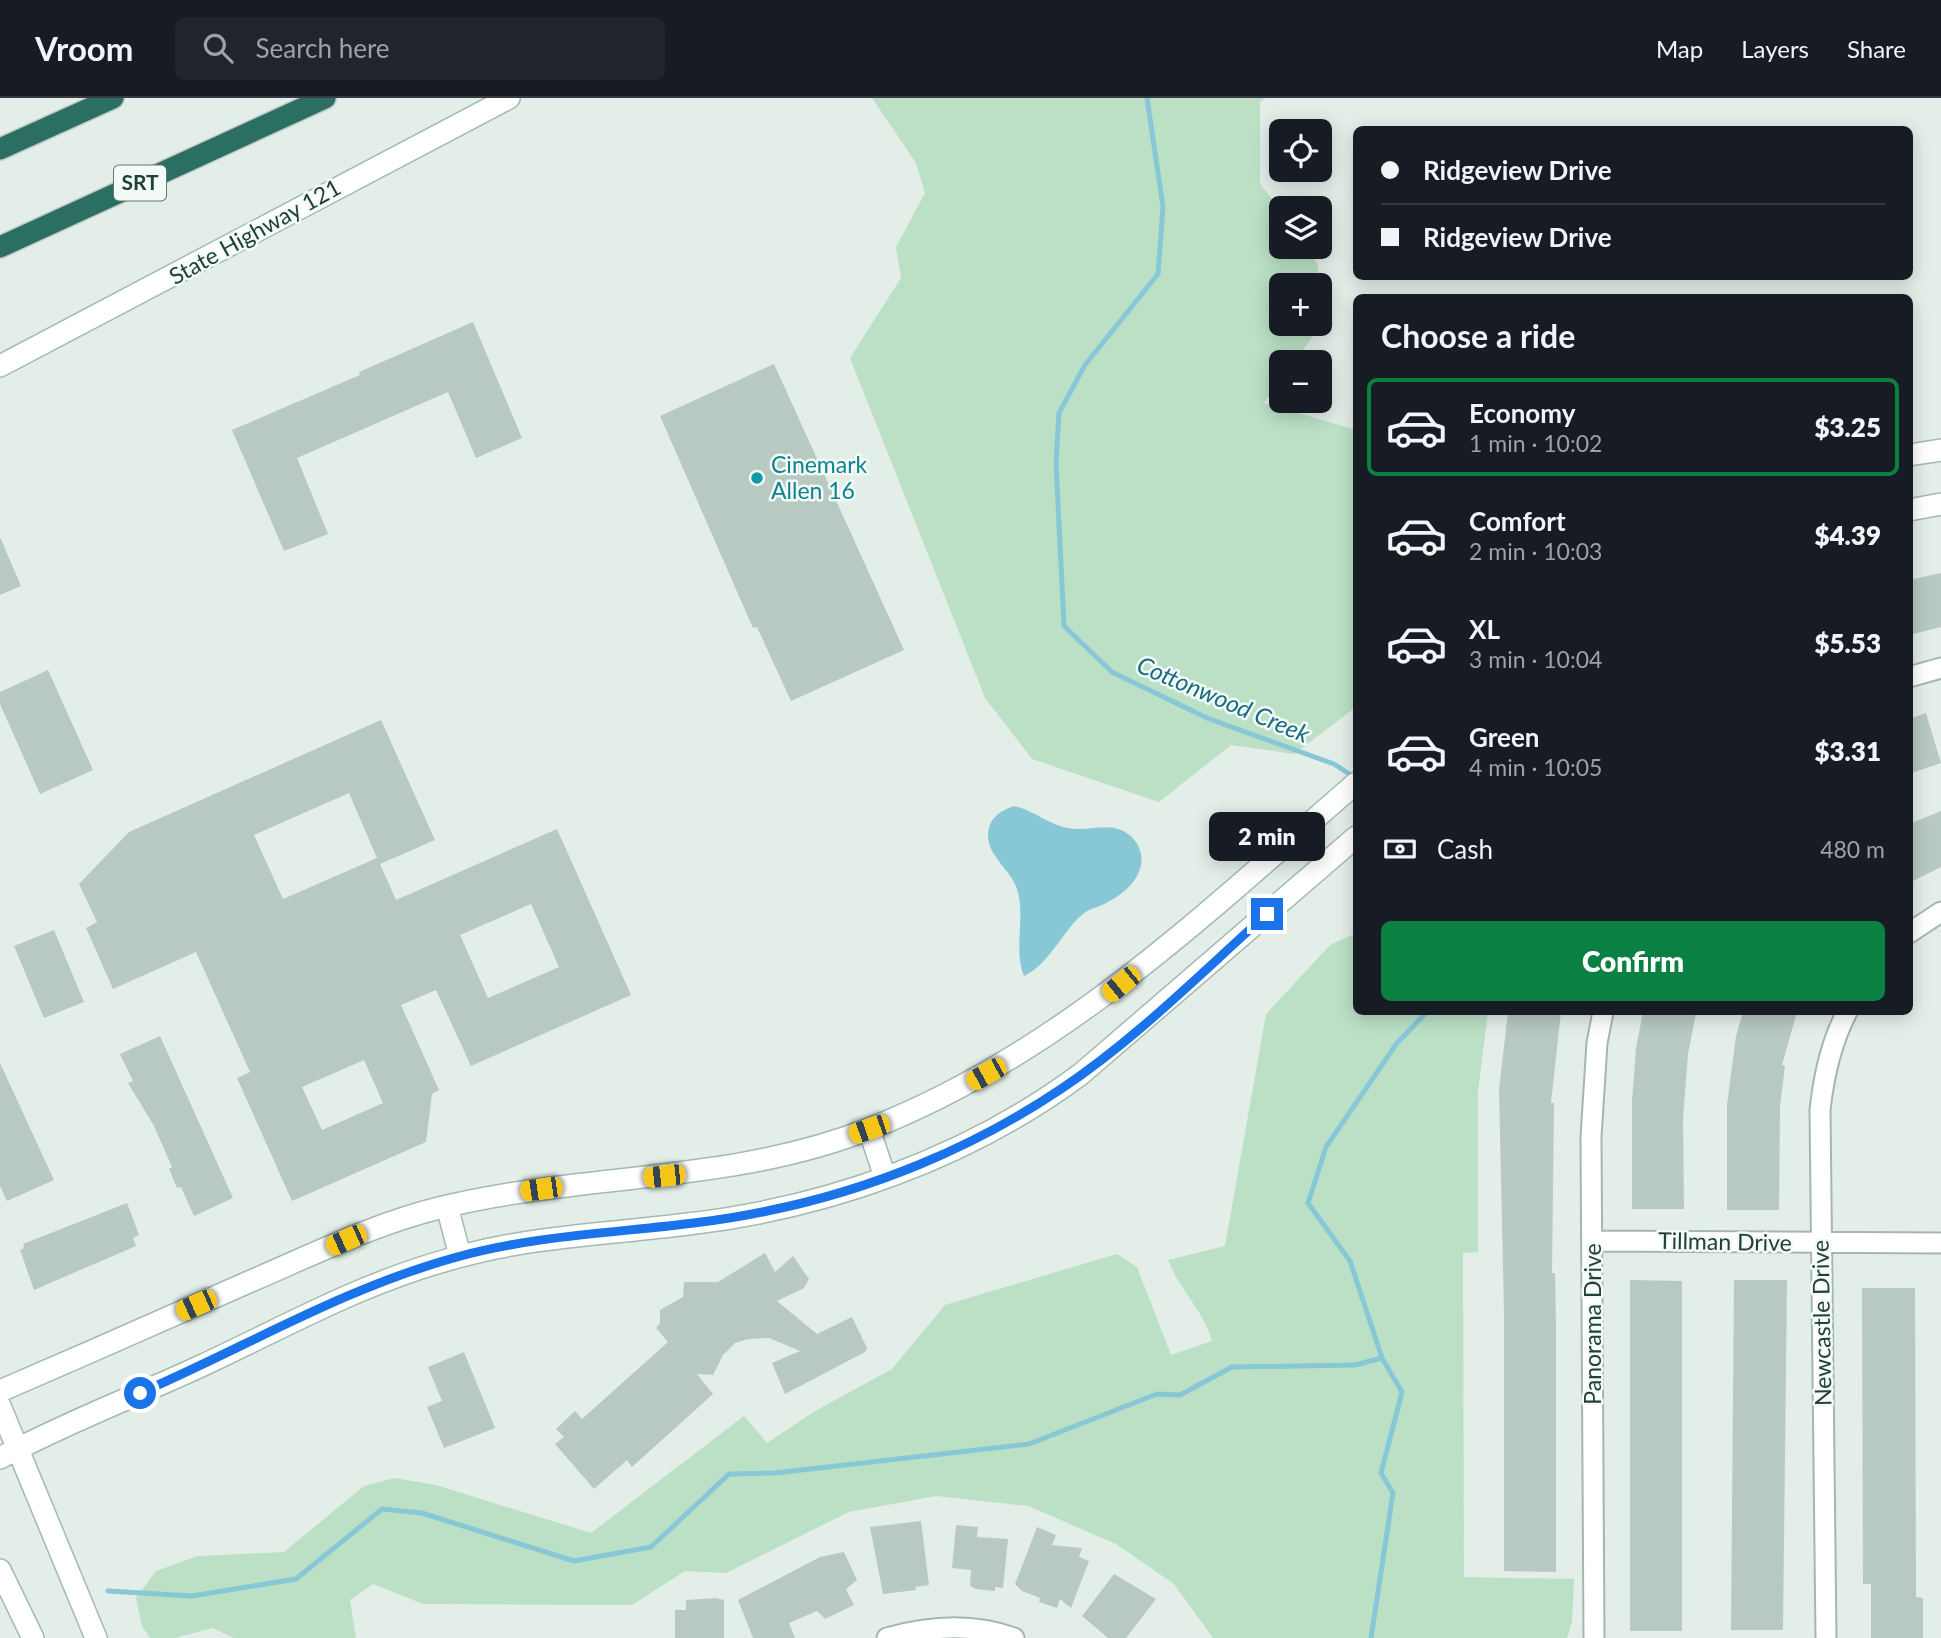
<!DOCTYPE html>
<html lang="en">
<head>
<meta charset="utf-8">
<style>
  :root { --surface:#171b24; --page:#20242c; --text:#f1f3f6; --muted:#9ea1a6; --line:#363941; --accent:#0b8043 }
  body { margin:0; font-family:Lato,sans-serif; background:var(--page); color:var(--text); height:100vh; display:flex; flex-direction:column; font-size:26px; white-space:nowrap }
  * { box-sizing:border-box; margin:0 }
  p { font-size:23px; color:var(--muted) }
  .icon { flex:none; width:38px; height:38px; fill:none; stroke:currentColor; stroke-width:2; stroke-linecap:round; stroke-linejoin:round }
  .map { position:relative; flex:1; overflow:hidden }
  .drawer { position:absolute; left:1353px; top:196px; width:560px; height:721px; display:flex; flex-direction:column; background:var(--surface); border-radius:10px; box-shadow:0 4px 18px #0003 }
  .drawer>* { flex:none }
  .hud { position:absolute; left:1353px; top:28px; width:560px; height:154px; border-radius:10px; box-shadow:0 4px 18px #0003; display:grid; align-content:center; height:154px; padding:0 28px; background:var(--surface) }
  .tools { position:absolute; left:1269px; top:21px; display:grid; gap:14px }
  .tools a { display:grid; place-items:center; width:63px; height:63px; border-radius:10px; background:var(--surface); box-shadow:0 4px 18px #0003; font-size:35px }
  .end { position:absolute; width:32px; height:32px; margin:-16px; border:9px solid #1a73e8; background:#fff; box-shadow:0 0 0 4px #fff }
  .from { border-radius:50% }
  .bubble { position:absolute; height:49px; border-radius:10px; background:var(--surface); box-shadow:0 4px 18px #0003; font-size:23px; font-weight:800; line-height:49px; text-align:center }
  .car { position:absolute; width:21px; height:42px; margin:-21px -10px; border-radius:9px; box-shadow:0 0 5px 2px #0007; background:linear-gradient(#f5c518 24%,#345 0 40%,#f5c518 0 76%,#345 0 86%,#f5c518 0) }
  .hud b { display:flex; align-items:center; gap:24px; height:66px; font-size:26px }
  .hud b+b { border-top:2px solid var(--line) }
  .hud i { width:18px; height:18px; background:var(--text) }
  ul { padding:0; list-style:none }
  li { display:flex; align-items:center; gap:21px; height:98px; margin:0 14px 10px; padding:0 14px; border:4px solid transparent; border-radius:10px }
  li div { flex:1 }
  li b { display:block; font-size:26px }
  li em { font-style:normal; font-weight:800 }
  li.on { border-color:var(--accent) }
  li>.icon { width:63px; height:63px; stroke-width:1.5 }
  h2 { padding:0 28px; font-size:32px; line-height:84px }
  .pay { display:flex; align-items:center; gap:18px; height:77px; padding:0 28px; font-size:26px }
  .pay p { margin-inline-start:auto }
  .action { display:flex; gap:14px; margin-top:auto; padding:14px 28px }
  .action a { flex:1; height:80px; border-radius:10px; background:var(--accent); color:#fff; font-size:28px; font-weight:800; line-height:80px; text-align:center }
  header { display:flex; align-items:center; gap:42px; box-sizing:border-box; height:98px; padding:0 35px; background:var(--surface); border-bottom:2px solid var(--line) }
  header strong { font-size:33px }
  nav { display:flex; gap:38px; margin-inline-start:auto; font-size:24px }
  .search { width:490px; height:63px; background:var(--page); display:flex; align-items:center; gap:18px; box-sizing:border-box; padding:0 24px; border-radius:10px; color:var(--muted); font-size:26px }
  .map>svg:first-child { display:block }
  .green { fill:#bbe0c6; fill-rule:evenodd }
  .water { fill:#88c8d6 }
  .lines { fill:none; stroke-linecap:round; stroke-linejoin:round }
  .stream { stroke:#88c8d6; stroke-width:5 }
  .building { fill:#b8c9c2; fill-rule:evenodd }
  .street-casing { stroke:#a5b6b1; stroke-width:23 }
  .secondary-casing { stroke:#a1bab2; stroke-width:24 }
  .highway-casing { stroke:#c1cac8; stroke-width:24 }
  .street { stroke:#fff; stroke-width:19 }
  .secondary { stroke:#fff; stroke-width:21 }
  .highway { stroke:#2b6e62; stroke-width:21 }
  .route { stroke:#1a73e8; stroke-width:9 }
  .culture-dot { fill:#0f9aa8; stroke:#f4faf7; stroke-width:2.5 }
  .labels { text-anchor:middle; stroke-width:5; stroke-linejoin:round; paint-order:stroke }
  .shield { fill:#f4faf7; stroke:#607872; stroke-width:2 }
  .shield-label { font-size:21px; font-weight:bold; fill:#214039 }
  .street-label { font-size:23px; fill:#214039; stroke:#f4faf7 }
  .culture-label { font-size:23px; fill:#0d838f; stroke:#f4faf7; text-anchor:start }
  .water-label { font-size:24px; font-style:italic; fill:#186c80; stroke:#f4faf7 }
</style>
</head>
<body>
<header>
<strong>Vroom</strong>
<div class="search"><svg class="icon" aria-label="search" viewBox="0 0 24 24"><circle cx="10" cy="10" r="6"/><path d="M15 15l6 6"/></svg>Search here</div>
<nav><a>Map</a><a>Layers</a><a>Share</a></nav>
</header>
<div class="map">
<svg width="1941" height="1540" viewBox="0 0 1941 1540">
  <rect width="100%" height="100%" fill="#e3eee9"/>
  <path class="green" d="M872,0H1265L1260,5V85L1281,114V149H1305L1317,165L1325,221L1294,264H1281V282L1264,305L1356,332V609L1294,656L1231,647L1159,704L1032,661L985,600L850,260L901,180L896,149L925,95L916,65ZM1281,187H1320V226H1281Z
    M1356,835V914H1488L1478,993V1154L1463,1155L1464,1479L1574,1481L1572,1524L1567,1540H1213L1174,1486L1116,1446L1028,1408L936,1398L849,1414L726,1475L685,1473L632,1507L423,1506L373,1486L350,1502L356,1540H234L212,1530L175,1540H150L142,1528L136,1500L156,1473L198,1458L284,1454L364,1388L395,1380L436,1387L591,1435L744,1318L767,1345L815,1313L892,1271L945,1207L1117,1156L1137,1169L1171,1257L1212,1243C1204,1213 1179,1191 1168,1162L1225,1148L1266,916L1330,847Z"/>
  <path class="water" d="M1014,708C1034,712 1049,727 1068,730C1085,734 1104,725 1121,732C1131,736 1139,745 1141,756C1145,780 1122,798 1102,807C1096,810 1088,811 1083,816C1062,833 1050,866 1024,878C1013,852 1026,818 1017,791C1011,772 989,759 988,739C988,721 999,713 1014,708Z"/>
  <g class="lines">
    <path class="stream" d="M1147,0L1163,109L1158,176L1085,267L1059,315L1056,365L1064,528L1112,574L1207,620L1334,666L1354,679
      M108,1493L192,1498L296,1481L382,1411L422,1415L574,1463L651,1449L729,1376L775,1375L1029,1346L1157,1296L1180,1297L1232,1269L1355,1267L1382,1260
      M1371,1540L1393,1395L1381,1375L1402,1294L1382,1260L1350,1163L1308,1105L1326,1049L1397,945L1427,914"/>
  </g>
  <path class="building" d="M473,224L522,340L476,360L448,294L297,360L328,436L284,453L232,332L360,277L359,274Z
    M774,266L904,552L791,603L757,529L753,530L660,318Z
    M0,439L21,488L0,497Z
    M1941,475V529L1909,537V482Z
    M48,572L93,672L40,696L0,606V594Z
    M1926,615L1941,665L1909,676V621Z
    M381,622L435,742L380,766L396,802L557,731L631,897L471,968L436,892L401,907L439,992L432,996L426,1044L292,1103L237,980L250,974L196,854L113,891L86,830L97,824L79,786L129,734ZM349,695L377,760L283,801L254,737ZM531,806L559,869L488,900L460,837ZM364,962L383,1005L322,1032L302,989Z
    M1941,713V769L1909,785V726Z
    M54,832L84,904L44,920L14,848Z
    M1508,914H1561L1551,1005H1554L1552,1175H1555L1556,1227V1474L1504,1473V1215L1499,991Z
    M1643,914L1696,915L1688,956L1683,1020L1684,1111H1632V1003L1636,950Z
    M1743,914H1797L1782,967L1785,968L1780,1009L1779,1112H1727V1007L1736,938Z
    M160,938L233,1100L194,1118L181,1089L177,1090L169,1071L172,1069L154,1028L128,985L133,983L120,956Z
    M0,965L54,1082L7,1103L0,1088Z
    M127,1105L139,1137L133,1140L136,1148L34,1192L20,1152L24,1150L23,1146Z
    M765,1155L775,1174L793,1158L809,1181L804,1190L777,1203L817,1236L852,1219L867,1250L865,1254L785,1296L772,1265L800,1253L769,1240L748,1241L735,1245L723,1257L713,1277L697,1276L713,1296L632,1369L627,1362L594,1391L555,1346L564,1339L556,1331L575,1313L582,1321L668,1244L656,1230L660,1225V1212L683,1199L684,1184H718Z
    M1630,1182L1682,1183V1533H1630Z
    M1734,1182H1787L1783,1532H1731Z
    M1862,1190H1915L1916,1499L1923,1500V1540H1871V1486H1863Z
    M464,1254L495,1330L444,1350L427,1309L442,1303L428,1269Z
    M921,1423L929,1487L915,1489L916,1492L883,1496L870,1429Z
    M956,1427L978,1429L977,1439L1008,1441L1003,1490L995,1489V1493L976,1491L970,1488L971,1472L952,1470Z
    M1037,1429L1056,1437L1052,1447L1082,1450L1079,1459L1089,1463L1071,1510L1060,1501L1057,1510L1039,1504L1040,1500L1022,1493L1015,1486Z
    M844,1454L857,1482L846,1491L854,1507L825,1521L817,1513L789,1525L795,1540H753L738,1502L820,1459Z
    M1114,1476L1156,1501L1126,1540H1108L1082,1518Z
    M716,1500L724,1502V1540H675V1512H686V1502Z"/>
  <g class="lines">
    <defs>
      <path id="street" d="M1909,579L1941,570
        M1909,835L1941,814
        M1592,1143L1941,1145
        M887,1540C929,1528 973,1525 1014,1540
        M1594,1540L1591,1039L1597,945L1603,914
        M1826,1540L1820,1012C1824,976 1831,945 1847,914"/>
      <path id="secondary" d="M0,268L509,0
        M1909,357L1941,352
        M1909,412L1941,406
        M869,1031L885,1079
        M447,1108L460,1158
        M0,1293C84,1257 167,1220 251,1183C314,1156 376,1125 443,1109C584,1075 732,1085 869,1031C1059,957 1205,816 1356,685
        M0,1308L96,1540
        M0,1360C65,1325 134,1299 201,1268C289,1227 363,1184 458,1159C533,1138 611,1136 688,1126C827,1110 968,1060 1081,976L1356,739
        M0,1472L33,1540"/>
      <path id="highway" d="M0,51L113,0
        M0,149L325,0"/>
    </defs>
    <use href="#street" class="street-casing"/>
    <use href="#secondary" class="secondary-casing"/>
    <use href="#highway" class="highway-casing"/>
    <use href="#street" class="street"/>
    <use href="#secondary" class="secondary"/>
    <use href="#highway" class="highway"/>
  </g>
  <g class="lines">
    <path class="route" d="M140,1295C246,1249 344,1190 457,1159C558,1131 665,1135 767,1113C871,1092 973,1050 1061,991C1136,941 1201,875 1267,816"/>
  </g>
  <circle class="culture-dot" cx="757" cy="380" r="7"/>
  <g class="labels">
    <rect class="shield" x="114" y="67.5" width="52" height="35" rx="5"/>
    <g class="shield-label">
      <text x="140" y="92">SRT</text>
    </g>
    <g class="street-label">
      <text transform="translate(255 134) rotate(-29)" y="8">State Highway 121</text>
      <text transform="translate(1725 1144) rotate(1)" y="8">Tillman Drive</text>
      <text transform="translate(1822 1225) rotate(-91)" y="8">Newcastle Drive</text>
      <text transform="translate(1593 1226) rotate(-90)" y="8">Panorama Drive</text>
    </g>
    <g class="culture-label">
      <text x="771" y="375">Cinemark<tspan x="771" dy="26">Allen 16</tspan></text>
    </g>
    <g class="water-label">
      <text transform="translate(1223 602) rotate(23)" y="8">Cottonwood Creek</text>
    </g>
  </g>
</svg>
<div class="tools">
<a><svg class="icon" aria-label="locate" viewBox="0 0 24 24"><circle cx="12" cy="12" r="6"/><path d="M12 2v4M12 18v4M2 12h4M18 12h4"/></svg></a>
<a><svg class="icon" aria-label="layers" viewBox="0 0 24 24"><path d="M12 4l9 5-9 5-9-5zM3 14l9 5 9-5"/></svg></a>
<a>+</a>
<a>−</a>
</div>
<i class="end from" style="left:140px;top:1295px"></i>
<i class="end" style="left:1267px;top:816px"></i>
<div class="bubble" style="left:1209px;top:714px;width:116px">2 min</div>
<i class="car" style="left:1121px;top:886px;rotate:231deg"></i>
<i class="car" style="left:986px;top:976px;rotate:241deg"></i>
<i class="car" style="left:869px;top:1031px;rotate:251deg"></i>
<i class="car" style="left:664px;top:1078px;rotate:264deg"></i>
<i class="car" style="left:541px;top:1091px;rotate:262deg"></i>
<i class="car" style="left:346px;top:1142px;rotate:246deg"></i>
<i class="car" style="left:196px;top:1207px;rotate:246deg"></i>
<div class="hud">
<b><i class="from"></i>Ridgeview Drive</b>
<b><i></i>Ridgeview Drive</b>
</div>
<section class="drawer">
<h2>Choose a ride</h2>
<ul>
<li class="on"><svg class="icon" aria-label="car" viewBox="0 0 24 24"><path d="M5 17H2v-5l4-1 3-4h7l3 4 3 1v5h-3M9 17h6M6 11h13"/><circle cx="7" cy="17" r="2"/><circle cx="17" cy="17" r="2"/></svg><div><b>Economy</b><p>1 min · 10:02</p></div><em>$3.25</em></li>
<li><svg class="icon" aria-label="car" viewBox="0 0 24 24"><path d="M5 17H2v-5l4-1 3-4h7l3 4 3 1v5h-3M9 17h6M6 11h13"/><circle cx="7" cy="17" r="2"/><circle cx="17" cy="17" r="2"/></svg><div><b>Comfort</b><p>2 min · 10:03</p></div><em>$4.39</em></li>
<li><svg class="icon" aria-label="car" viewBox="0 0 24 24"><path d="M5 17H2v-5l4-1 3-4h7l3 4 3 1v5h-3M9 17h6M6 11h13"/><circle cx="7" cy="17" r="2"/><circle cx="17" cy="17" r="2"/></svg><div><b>XL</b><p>3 min · 10:04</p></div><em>$5.53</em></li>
<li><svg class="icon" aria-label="car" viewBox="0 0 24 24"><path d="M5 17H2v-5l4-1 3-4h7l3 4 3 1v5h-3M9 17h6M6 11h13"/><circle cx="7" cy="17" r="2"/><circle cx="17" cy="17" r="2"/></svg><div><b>Green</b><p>4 min · 10:05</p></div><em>$3.31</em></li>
</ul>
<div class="pay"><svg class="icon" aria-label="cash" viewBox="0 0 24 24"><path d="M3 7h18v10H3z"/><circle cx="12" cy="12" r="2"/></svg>Cash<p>480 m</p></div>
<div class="action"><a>Confirm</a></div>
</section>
</div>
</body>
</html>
